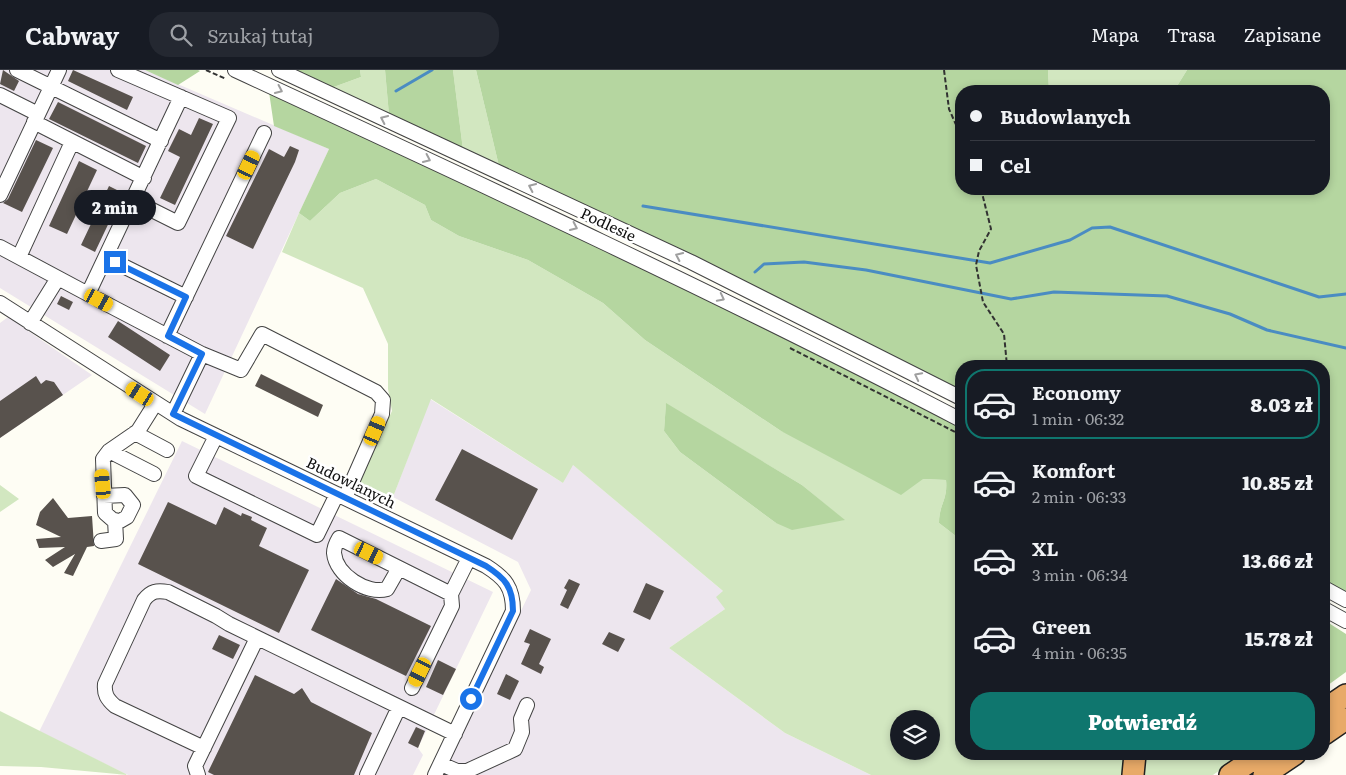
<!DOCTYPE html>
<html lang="pl">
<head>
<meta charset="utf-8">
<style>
  :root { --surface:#171b24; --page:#242831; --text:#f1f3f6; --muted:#9ea1a6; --line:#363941; --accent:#0f766e }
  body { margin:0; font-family:Literata,serif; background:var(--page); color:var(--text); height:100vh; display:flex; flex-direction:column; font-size:19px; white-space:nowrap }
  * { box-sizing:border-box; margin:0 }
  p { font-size:16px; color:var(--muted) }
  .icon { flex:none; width:28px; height:28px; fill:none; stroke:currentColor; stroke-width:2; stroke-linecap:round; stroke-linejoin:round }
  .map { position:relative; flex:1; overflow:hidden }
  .drawer { position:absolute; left:955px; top:290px; width:375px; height:400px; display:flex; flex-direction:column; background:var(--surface); border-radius:20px; box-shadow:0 2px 8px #0003 }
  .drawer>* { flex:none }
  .top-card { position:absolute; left:955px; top:15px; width:375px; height:110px; border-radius:20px; box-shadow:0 2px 8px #0003; display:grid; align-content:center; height:110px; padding:0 15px; background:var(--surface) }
  .fabs { position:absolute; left:890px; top:640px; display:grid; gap:10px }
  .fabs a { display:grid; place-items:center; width:50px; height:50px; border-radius:50%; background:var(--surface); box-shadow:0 2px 8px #0003; font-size:25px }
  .end { position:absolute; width:22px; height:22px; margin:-11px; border:6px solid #1a73e8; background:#fff; box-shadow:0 0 0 2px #fff }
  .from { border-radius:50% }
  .bubble { position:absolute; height:35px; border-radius:18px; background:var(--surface); box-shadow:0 2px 8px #0003; font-size:16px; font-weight:800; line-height:35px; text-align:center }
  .car { position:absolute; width:15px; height:30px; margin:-15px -8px; border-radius:6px; box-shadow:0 0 4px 1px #0007; background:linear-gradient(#f5c518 24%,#345 0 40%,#f5c518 0 76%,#345 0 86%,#f5c518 0) }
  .top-card b { display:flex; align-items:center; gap:18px; height:48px; font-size:19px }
  .top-card b+b { border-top:1px solid var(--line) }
  .top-card i { width:12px; height:12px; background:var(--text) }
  ul { padding:9px 0 0; list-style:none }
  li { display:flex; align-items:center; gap:15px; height:70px; margin:0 10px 8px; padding:0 5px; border:2px solid transparent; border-radius:20px }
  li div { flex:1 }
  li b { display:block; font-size:19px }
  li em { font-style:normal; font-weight:800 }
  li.current { border-color:var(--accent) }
  li>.icon { width:45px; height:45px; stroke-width:1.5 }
  .button { display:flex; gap:10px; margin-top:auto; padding:10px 15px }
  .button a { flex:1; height:58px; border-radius:20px; background:var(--accent); color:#fff; font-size:20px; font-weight:800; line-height:58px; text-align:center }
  header { display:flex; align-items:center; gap:30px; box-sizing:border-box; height:70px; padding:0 25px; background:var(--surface); border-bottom:1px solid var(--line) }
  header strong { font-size:24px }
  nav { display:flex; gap:28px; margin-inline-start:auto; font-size:18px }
  .search { width:350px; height:45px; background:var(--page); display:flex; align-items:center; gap:12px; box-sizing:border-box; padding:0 18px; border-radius:20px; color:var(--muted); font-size:19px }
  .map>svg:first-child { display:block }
  .industrial { fill:#ede6ee }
  .green { fill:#d2e7c0; fill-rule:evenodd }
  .forest { fill:#b5d6a0 }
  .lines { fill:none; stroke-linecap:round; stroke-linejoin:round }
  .stream { stroke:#4a8cc2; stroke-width:3 }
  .building { fill:#58524d }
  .minor-casing { stroke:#434343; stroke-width:16 }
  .highway-casing { stroke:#212121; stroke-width:24 }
  .path { stroke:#323232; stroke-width:2; stroke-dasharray:5 2.5; stroke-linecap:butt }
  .minor { stroke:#fff; stroke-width:14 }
  .highway { stroke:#e8aa68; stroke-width:21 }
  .oneway { stroke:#9f9f9f }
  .route { stroke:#1a73e8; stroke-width:6 }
  .labels { text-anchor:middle; stroke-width:5; stroke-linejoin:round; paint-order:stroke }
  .street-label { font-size:15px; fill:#101010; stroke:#fff }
</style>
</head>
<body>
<header>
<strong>Cabway</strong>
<div class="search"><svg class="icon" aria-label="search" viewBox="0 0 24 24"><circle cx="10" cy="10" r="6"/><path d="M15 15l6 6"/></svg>Szukaj tutaj</div>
<nav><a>Mapa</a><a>Trasa</a><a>Zapisane</a></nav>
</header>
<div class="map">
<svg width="1346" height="705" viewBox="0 0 1346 705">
  <rect width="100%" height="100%" fill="#fefdf4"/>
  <path class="industrial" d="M0,0H145L329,79L205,344L0,218Z
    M8,247L92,305L0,368V253Z
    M430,329L563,413L572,394L723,521L725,539L669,578L785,663L871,705H442L531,520L518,492L393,427Z
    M182,371L493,522L418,678L423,685L413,705H128L39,662Z"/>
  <path class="green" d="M360,0H385L389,45L331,18L361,7Z
    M453,0H476L499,96L463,80Z
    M1048,0H1187L1174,21H1049Z
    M376,109L425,135L431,150L459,166L528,190L603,233L645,270L781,361L923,409L946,410C948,430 939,434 939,453L961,470V684H1130L1127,705H871L785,663L669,578L725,539L716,527L723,521L573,395L563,413L431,329L393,427L358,412L392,341L388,319V274L363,218L282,182L299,143L310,151L340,123ZM666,334L802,415L844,450L776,453L680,382L664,361ZM899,649H931V681H899Z
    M0,415L19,429L0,442Z
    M0,641L128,705L41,697L0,696Z
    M1138,684H1243L1213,705H1136Z"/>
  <path class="forest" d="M145,0H198L200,1L178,15Z
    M293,0H360L361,7L331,18Z
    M385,0H453L463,80L389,45Z
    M476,0H1048L1049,21H961V119H1324V21H1174L1187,0H1346V523L1324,511V296H961V323L499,96Z
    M269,22L675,212L961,357V470L939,453C939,434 948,430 946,410L923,409L901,425L781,361L645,270L603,233L528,190L459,166L431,150L425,135L376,109L340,123L310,151L299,143L329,79L274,56Z
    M666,333L802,415L845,450L792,460L776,453L680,382L664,361Z
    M1324,550L1346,564V602L1324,618Z"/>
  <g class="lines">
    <path class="stream" d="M396,21L432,0
      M643,136L990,193L1070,170L1092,158L1110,157L1319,227L1346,224
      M755,202L764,194L804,192L866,200L1011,229L1054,222L1167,226L1230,244L1267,260L1346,278"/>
  </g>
  <path class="building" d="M3,0L19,11L14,21L0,14Z
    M73,0L133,27L127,40L68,11Z
    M58,32L146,76L138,93L49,49Z
    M199,48L213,54L175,135L160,128L180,87L168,81L179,59L191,65Z
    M36,70L53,78L22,142L3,133L8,129Z
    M290,76L299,80L295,92L253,179L226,166L269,79L284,87Z
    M79,91L97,100L67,164L49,156Z
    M109,116L123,123L95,182L81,175Z
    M61,226L73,232L69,240L57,234Z
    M118,251L170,285L160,301L108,267Z
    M261,304L323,335L318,347L255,316Z
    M36,306L41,314L46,310L54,312L63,325L0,368V331Z
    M462,379L538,419L512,470L435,430Z
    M53,428L68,448L92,446L94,476L87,477L73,506L64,503L75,484L53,497L45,490L65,477L39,478L36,469L61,467L36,455L40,442Z
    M168,432L216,455L224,437L241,446L242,443L252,447L251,450L267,458L259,476L309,500L279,563L138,494Z
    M336,509L358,524L376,529L431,556L406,606L311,560Z
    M569,509L580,514L568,539L560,535L567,520L564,518Z
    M646,513L664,521L650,550L633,542Z
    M530,559L551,569L539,594L544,597L541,604L521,594L530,574L524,572Z
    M609,562L625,569L618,582L602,574Z
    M219,565L240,575L233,589L212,579Z
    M438,590L456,599L443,625L426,617Z
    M506,604L519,611L510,630L497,624Z
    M255,605L294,624L302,618L311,632L372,663L354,705H214L208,702Z
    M416,657L425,661L418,678L408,673Z"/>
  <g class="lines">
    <defs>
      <path id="minor" d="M17,0L161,71
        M118,0L229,48L178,153L134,131
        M235,0C479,113 723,226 961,350
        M279,0L691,192L961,328
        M0,25L38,44
        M34,52L144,108
        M0,125L59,0
        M0,177L88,224L181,27
        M19,187L72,72
        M115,192L186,227
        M99,230L202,284L173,344
        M0,233L181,349L486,496C505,508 513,517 513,541L435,705
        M30,253L58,208
        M167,266L264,63
        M202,284L241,300L262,264L376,322L383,330L382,344L345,428
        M135,363L167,380
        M216,366L196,406L317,465L337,424
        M109,381L154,404
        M104,426L125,425L133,435L127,447L120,451L113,450L105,443L103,389L109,381L138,361L155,334
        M101,471L116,469L115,450
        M399,498L387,519C367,525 336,505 334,483C334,478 336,473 339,468L451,524L452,536L412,618
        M1324,518L1346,530
        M451,524L469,488
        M1324,539L1346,551
        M204,678L115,636C107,629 104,624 105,614L144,530C151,521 157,520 168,522L216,546L229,554L455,664
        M441,694L457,701H467L515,679L522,662L521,649L527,635
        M198,705L195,696L257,568
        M367,705L399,637"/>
      <path id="highway" d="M1324,640L1346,625
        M1324,664L1346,649
        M1133,705L1135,684
        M1230,705L1261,684
        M1264,705L1295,684"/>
    </defs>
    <use href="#minor" class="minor-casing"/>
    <use href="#highway" class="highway-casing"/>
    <path class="path" d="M206,0L226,9
      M944,0L949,39L961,66
      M981,119L991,159L979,181L976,195L983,232L1004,264L1007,296
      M790,278L961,365"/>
    <use href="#minor" class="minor"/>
    <use href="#highway" class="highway"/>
  </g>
  <defs><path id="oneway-chevron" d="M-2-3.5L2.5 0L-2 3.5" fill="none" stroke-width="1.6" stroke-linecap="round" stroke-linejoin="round" transform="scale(1.25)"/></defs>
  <g class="oneway">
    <use href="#oneway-chevron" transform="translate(279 20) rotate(25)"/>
    <use href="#oneway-chevron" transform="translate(384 49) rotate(-155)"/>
    <use href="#oneway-chevron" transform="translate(427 89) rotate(25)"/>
    <use href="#oneway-chevron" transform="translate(532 117) rotate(-155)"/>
    <use href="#oneway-chevron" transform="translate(574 157) rotate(25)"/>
    <use href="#oneway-chevron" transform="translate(679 186) rotate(-155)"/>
    <use href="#oneway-chevron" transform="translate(721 228) rotate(27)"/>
    <use href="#oneway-chevron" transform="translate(918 306) rotate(-153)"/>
  </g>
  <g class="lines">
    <path class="route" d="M115,192L186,227L168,266L202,284L173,344L486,496C505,508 513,517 513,541L471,629"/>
  </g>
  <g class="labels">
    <g class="street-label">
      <text transform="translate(608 155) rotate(25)" y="5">Podlesie</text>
      <text transform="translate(351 413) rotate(26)" y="5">Budowlanych</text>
    </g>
  </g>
</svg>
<div class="fabs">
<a><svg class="icon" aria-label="layers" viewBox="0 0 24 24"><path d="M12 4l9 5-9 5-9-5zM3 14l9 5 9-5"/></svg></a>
</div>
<i class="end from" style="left:471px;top:629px"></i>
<i class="end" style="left:115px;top:192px"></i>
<div class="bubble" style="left:74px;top:120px;width:82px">2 min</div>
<i class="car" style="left:249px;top:95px;rotate:25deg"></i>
<i class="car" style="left:99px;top:230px;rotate:118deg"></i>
<i class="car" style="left:140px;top:324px;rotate:303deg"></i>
<i class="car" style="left:375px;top:361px;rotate:23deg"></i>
<i class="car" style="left:103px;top:414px;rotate:355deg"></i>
<i class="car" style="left:369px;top:483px;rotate:116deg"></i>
<i class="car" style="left:420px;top:602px;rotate:206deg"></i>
<div class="top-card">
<b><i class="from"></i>Budowlanych</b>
<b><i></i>Cel</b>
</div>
<section class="drawer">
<ul>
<li class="current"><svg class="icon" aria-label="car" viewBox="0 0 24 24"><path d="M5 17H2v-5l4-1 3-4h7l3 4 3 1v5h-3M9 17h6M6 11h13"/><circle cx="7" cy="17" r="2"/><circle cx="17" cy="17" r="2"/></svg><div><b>Economy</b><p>1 min · 06:32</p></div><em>8.03 zł</em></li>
<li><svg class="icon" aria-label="car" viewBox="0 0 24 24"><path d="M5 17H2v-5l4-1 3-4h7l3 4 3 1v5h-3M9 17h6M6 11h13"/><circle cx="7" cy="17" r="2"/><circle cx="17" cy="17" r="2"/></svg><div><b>Komfort</b><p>2 min · 06:33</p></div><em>10.85 zł</em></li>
<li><svg class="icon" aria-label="car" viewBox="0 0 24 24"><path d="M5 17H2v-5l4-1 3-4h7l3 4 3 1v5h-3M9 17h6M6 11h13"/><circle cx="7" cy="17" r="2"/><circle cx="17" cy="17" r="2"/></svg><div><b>XL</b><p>3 min · 06:34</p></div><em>13.66 zł</em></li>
<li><svg class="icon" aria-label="car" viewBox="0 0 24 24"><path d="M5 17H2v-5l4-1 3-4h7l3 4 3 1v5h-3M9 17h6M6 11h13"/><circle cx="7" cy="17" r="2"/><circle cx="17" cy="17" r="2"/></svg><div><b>Green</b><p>4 min · 06:35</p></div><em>15.78 zł</em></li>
</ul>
<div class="button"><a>Potwierdź</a></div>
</section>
</div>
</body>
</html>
